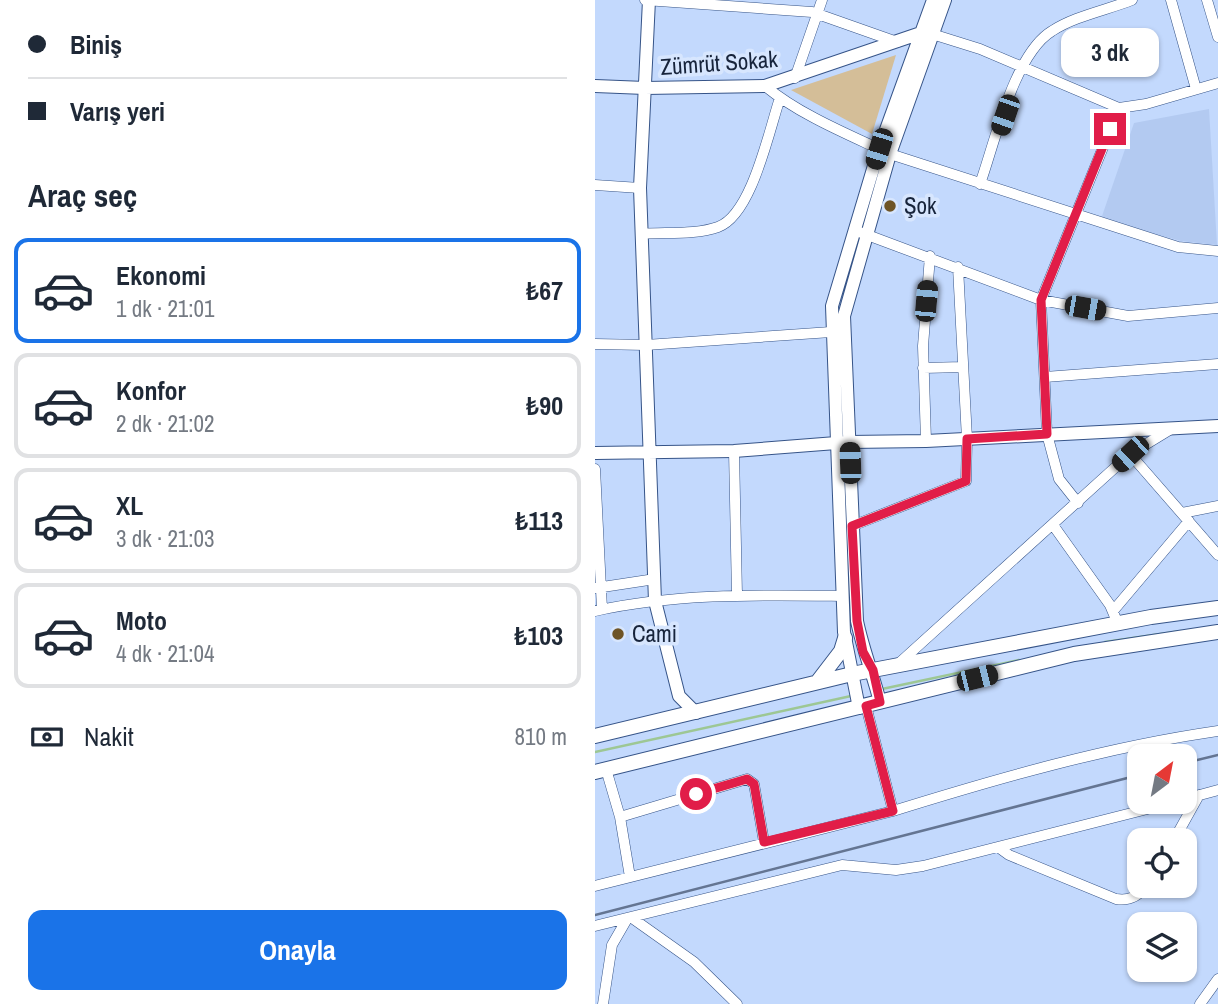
<!DOCTYPE html>
<html lang="tr">
<head>
<meta charset="utf-8">
<style>
  :root { --surface:#fff; --page:#f2f2f3; --text:#1f2937; --muted:#747a83; --line:#e0e1e3; --accent:#1a73e8 }
  body { margin:0; font-family:"Archivo Narrow",sans-serif; background:var(--page); color:var(--text); height:100vh; display:flex; flex-direction:column; font-size:26px; white-space:nowrap }
  * { box-sizing:border-box; margin:0 }
  p { font-size:23px; color:var(--muted) }
  .icon { flex:none; width:38px; height:38px; fill:none; stroke:currentColor; stroke-width:2; stroke-linecap:round; stroke-linejoin:round }
  .map { position:relative; flex:1; overflow:hidden }
  .details { display:flex; flex-direction:column; background:var(--surface); width:595px }
  .details>* { flex:none }
  .hud { display:grid; align-content:center; height:154px; padding:0 28px; background:var(--surface) }
  .needle { width:46px; rotate:32deg }
  .buttons { position:absolute; left:532px; top:744px; display:grid; gap:14px }
  .buttons a { display:grid; place-items:center; width:70px; height:70px; border-radius:14px; background:var(--surface); box-shadow:0 2px 5px #0004; font-size:35px }
  .end { position:absolute; width:32px; height:32px; margin:-16px; border:9px solid #e11d48; background:#fff; box-shadow:0 0 0 4px #fff }
  .from { border-radius:50% }
  .bubble { position:absolute; height:49px; border-radius:14px; background:var(--surface); box-shadow:0 2px 5px #0004; font-size:23px; font-weight:800; line-height:49px; text-align:center }
  .car { position:absolute; width:21px; height:42px; margin:-21px -10px; border-radius:9px; box-shadow:0 0 5px 2px #0007; background:linear-gradient(#222 24%,#8ab4d8 0 40%,#222 0 76%,#8ab4d8 0 86%,#222 0) }
  .hud b { display:flex; align-items:center; gap:24px; height:66px; font-size:26px }
  .hud b+b { border-top:2px solid var(--line) }
  .hud i { width:18px; height:18px; background:var(--text) }
  ul { padding:0; list-style:none }
  li { display:flex; align-items:center; gap:21px; height:105px; margin:0 14px 10px; padding:0 14px; border:4px solid var(--line); border-radius:14px }
  li div { flex:1 }
  li b { display:block; font-size:26px }
  li em { font-style:normal; font-weight:800 }
  li.current { border-color:var(--accent) }
  li>.icon { width:63px; height:63px; stroke-width:1.5 }
  h2 { padding:0 28px; font-size:32px; line-height:84px }
  .pay { display:flex; align-items:center; gap:18px; height:77px; padding:0 28px; font-size:26px }
  .pay p { margin-inline-start:auto }
  .action { display:flex; gap:14px; margin-top:auto; padding:14px 28px }
  .action a { flex:1; height:80px; border-radius:14px; background:var(--accent); color:#fff; font-size:28px; font-weight:800; line-height:80px; text-align:center }
  main { display:flex; flex:1; min-height:0 }
  .map>svg:first-child { display:block }
  .built { fill:#b3caf1 }
  .green { fill:#d4be98 }
  .lines { fill:none; stroke-linecap:round; stroke-linejoin:round }
  .stream { stroke:#9dc794; stroke-width:2.5 }
  .minor-casing { stroke:#365488; stroke-width:11 }
  .tertiary-casing { stroke:#365488; stroke-width:14 }
  .secondary-casing { stroke:#365488; stroke-width:16 }
  .minor { stroke:#fff; stroke-width:10 }
  .tertiary { stroke:#fff; stroke-width:12 }
  .secondary { stroke:#fff; stroke-width:14 }
  .rail { stroke:#647592; stroke-width:2.5 }
  .route { stroke:#e11d48; stroke-width:9 }
  .poi-dot { fill:#6e5426; stroke:#d7e6fe; stroke-width:2.5 }
  .labels { text-anchor:middle; stroke-width:7; stroke-linejoin:round; paint-order:stroke }
  .street-label { font-size:23px; fill:#17243b; stroke:#d7e6fe }
  .poi-label { font-size:23px; fill:#17243b; stroke:#d7e6fe; text-anchor:start }
</style>
</head>
<body>
<main>
<section class="details">
<div class="hud">
<b><i class="from"></i>Biniş</b>
<b><i></i>Varış yeri</b>
</div>
<h2>Araç seç</h2>
<ul>
<li class="current"><svg class="icon" aria-label="car" viewBox="0 0 24 24"><path d="M5 17H2v-5l4-1 3-4h7l3 4 3 1v5h-3M9 17h6M6 11h13"/><circle cx="7" cy="17" r="2"/><circle cx="17" cy="17" r="2"/></svg><div><b>Ekonomi</b><p>1 dk · 21:01</p></div><em>₺67</em></li>
<li><svg class="icon" aria-label="car" viewBox="0 0 24 24"><path d="M5 17H2v-5l4-1 3-4h7l3 4 3 1v5h-3M9 17h6M6 11h13"/><circle cx="7" cy="17" r="2"/><circle cx="17" cy="17" r="2"/></svg><div><b>Konfor</b><p>2 dk · 21:02</p></div><em>₺90</em></li>
<li><svg class="icon" aria-label="car" viewBox="0 0 24 24"><path d="M5 17H2v-5l4-1 3-4h7l3 4 3 1v5h-3M9 17h6M6 11h13"/><circle cx="7" cy="17" r="2"/><circle cx="17" cy="17" r="2"/></svg><div><b>XL</b><p>3 dk · 21:03</p></div><em>₺113</em></li>
<li><svg class="icon" aria-label="car" viewBox="0 0 24 24"><path d="M5 17H2v-5l4-1 3-4h7l3 4 3 1v5h-3M9 17h6M6 11h13"/><circle cx="7" cy="17" r="2"/><circle cx="17" cy="17" r="2"/></svg><div><b>Moto</b><p>4 dk · 21:04</p></div><em>₺103</em></li>
</ul>
<div class="pay"><svg class="icon" aria-label="cash" viewBox="0 0 24 24"><path d="M3 7h18v10H3z"/><circle cx="12" cy="12" r="2"/></svg>Nakit<p>810 m</p></div>
<div class="action"><a>Onayla</a></div>
</section>
<div class="map">
<svg width="623" height="1004" viewBox="0 0 623 1004">
  <rect width="100%" height="100%" fill="#c3d9fd"/>
  <path class="built" d="M614,109L622,245L586,241L506,219L539,123Z"/>
  <path class="green" d="M301,55L277,134L196,90Z"/>
  <g class="lines">
    <path class="stream" d="M510,642L586,631
      M287,689L424,660
      M0,752L256,696"/>
    <defs>
      <path id="minor" d="M50,0L217,12L302,42
        M576,0L601,89
        M612,0L623,37
        M337,34L385,49L524,108L551,104L623,83
        M200,78L227,0
        M170,86C203,113 245,131 284,149
        M295,154L583,247L623,251
        M385,184C400,142 419,54 457,31C480,16 512,10 537,0
        M0,185L45,188
        M259,230L446,300L533,316L623,308
        M47,234C70,232 101,235 123,227C157,215 174,130 185,98
        M0,344L51,345L236,332
        M328,368L368,367
        M450,377L623,364
        M331,441L328,346L335,256
        M139,451L142,595
        M535,454L623,555
        M0,469L7,609
        M483,503L464,479L452,434L446,300L524,108
        M587,513L623,506
        M458,525L515,605L523,624
        M257,526L371,481L372,439L363,267
        M1,588L60,579
        M0,611C81,593 165,595 248,596
        M518,611L594,521
        M302,665L535,454L576,429
        M11,769L25,817L35,877
        M590,799L623,790
        M298,811C404,778 512,747 623,731
        M25,817L152,779L159,784L169,842
        M579,840L604,795
        M403,847L414,855L521,899C534,901 543,897 551,886
        M0,886L298,811L271,706
        M37,918L99,962L142,1004
        M0,926L247,865L301,870L328,866L580,802
        M8,1004L17,945L32,919
        M605,1004L623,979"/>
      <path id="tertiary" d="M54,0L45,188L60,601L84,696L101,713
        M0,86L50,88L170,86L326,33
        M0,453L139,451L254,442L331,441L623,426
        M285,702C278,674 268,650 262,621L249,316L295,154L350,0
        M264,708L249,632L237,306L284,149L338,0"/>
      <path id="secondary" d="M223,681L246,651L250,638
        M0,736L257,674L556,617L623,608
        M0,772L479,654L623,632"/>
    </defs>
    <use href="#minor" class="minor-casing"/>
    <use href="#tertiary" class="tertiary-casing"/>
    <use href="#secondary" class="secondary-casing"/>
    <use href="#minor" class="minor"/>
    <use href="#tertiary" class="tertiary"/>
    <use href="#secondary" class="secondary"/>
    <path class="rail" d="M590,763L623,755
      M0,915L544,775"/>
  </g>
  <g class="lines">
    <path class="route" d="M101,794L152,779L159,784L169,842L298,811L271,706L285,702L278,670L268,652L262,621L257,526L371,481L372,439L452,434L446,300L515,129"/>
  </g>
  <g class="poi-dot">
    <circle cx="295" cy="206" r="7"/>
    <circle cx="23" cy="634" r="7"/>
  </g>
  <g class="labels">
    <g class="street-label">
      <text transform="translate(124 63) rotate(-4)" y="8">Zümrüt Sokak</text>
    </g>
    <g class="poi-label">
      <text x="309" y="214">Şok</text>
      <text x="37" y="642">Cami</text>
    </g>
  </g>
</svg>
<div class="buttons">
<a><svg class="needle" viewBox="-14 -14 28 28"><path d="M0-13l5 13h-10z" fill="#e53935"/><path d="M0 13l5-13h-10z" fill="#747a83"/></svg></a>
<a><svg class="icon" aria-label="locate" viewBox="0 0 24 24"><circle cx="12" cy="12" r="6"/><path d="M12 2v4M12 18v4M2 12h4M18 12h4"/></svg></a>
<a><svg class="icon" aria-label="layers" viewBox="0 0 24 24"><path d="M12 4l9 5-9 5-9-5zM3 14l9 5 9-5"/></svg></a>
</div>
<i class="end from" style="left:101px;top:794px"></i>
<i class="end" style="left:515px;top:129px"></i>
<div class="bubble" style="left:466px;top:28px;width:98px">3 dk</div>
<i class="car" style="left:410px;top:115px;rotate:199deg"></i>
<i class="car" style="left:284px;top:149px;rotate:197deg"></i>
<i class="car" style="left:331px;top:301px;rotate:5deg"></i>
<i class="car" style="left:490px;top:308px;rotate:100deg"></i>
<i class="car" style="left:535px;top:454px;rotate:227deg"></i>
<i class="car" style="left:255px;top:463px;rotate:358deg"></i>
<i class="car" style="left:382px;top:678px;rotate:76deg"></i>
</div>
</main>
</body>
</html>
